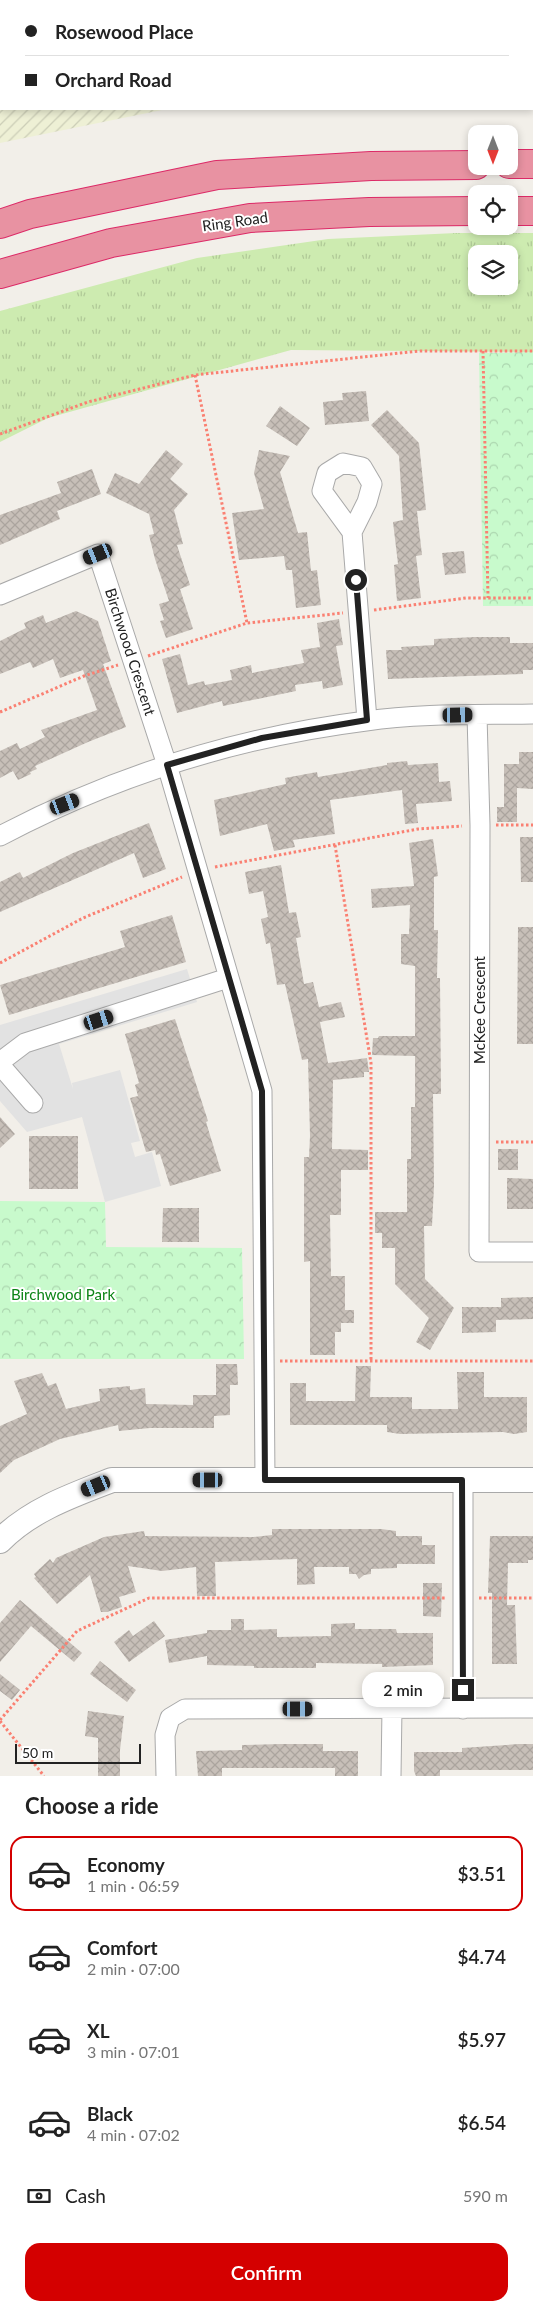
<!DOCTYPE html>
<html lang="en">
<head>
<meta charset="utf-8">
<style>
  :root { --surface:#fff; --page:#f6f6f6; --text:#222; --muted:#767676; --line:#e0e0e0; --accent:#d40000 }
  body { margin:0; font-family:Lato,sans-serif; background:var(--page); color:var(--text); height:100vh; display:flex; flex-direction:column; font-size:19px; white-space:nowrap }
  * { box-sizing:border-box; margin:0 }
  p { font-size:16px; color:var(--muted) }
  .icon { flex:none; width:28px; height:28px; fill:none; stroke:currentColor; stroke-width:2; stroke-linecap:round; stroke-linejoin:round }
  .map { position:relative; height:1776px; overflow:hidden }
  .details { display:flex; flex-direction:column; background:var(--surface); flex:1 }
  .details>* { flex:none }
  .hud { position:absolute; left:0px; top:0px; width:534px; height:110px; box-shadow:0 2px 8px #0003; display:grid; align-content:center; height:110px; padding:0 25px; background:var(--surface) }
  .needle { width:32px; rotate:180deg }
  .buttons { position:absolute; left:468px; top:125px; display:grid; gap:10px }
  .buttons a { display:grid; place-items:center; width:50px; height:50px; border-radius:10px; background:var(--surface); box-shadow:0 2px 8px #0003; font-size:25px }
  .scale { position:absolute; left:15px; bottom:12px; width:126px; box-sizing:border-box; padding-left:5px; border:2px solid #222; border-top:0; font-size:14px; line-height:18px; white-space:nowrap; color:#222; -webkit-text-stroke:4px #fff; paint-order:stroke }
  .end { position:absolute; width:22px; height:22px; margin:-11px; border:6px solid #222; background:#fff; box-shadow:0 0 0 2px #fff }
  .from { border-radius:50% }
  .bubble { position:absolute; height:35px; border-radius:15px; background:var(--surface); box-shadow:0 2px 8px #0003; font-size:16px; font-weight:600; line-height:35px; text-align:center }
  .car { position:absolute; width:15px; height:30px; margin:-15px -8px; border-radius:6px; box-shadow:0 0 4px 1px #0007; background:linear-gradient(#222 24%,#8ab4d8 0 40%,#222 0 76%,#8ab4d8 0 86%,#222 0) }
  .hud b { display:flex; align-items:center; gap:18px; height:48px; font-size:19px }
  .hud b+b { border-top:1px solid var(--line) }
  .hud i { width:12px; height:12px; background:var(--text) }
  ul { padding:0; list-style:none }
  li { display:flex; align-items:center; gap:15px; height:75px; margin:0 10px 8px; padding:0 15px; border:2px solid transparent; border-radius:15px }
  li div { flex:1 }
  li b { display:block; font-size:19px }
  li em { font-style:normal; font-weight:600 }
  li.current { border-color:var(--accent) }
  li>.icon { width:45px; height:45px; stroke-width:1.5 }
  h2 { padding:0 25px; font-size:22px; line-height:60px }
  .pay { display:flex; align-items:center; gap:12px; height:55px; padding:0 25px; font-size:19px }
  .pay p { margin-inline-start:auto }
  .primary-button { display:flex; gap:10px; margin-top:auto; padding:10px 25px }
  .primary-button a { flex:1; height:58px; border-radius:15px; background:var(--accent); color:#fff; font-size:20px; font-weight:600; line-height:58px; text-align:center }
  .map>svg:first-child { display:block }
  .farmland { fill:url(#farmland-furrows) }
  .grass { fill:url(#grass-tufts); fill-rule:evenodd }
  .park { fill:url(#park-crowns) }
  .parking { fill:#e2e2e2 }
  .building { fill:url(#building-cross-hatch) }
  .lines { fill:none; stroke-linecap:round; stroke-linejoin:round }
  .minor-casing { stroke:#a9a9a9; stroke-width:21 }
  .tertiary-casing { stroke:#a9a9a9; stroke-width:26 }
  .motorway-casing { stroke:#dc2a67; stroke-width:30 }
  .path { stroke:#fa8072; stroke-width:3; stroke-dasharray:2.5 2.5; stroke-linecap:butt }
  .minor { stroke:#fff; stroke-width:19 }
  .tertiary { stroke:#fff; stroke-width:24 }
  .motorway { stroke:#e892a2; stroke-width:28 }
  .route { stroke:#222; stroke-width:6 }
  .labels { text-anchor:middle; stroke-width:4; stroke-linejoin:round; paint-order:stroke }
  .street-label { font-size:15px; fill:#222; stroke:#fff }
  .park-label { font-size:15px; fill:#0c8416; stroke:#fff }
</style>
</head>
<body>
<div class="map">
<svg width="533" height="1776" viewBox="0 0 533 1776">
  <defs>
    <pattern id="farmland-furrows" width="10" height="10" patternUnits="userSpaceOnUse" patternTransform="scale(1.25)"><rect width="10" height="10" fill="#eef0d5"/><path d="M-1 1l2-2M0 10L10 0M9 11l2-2" fill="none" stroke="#ccceb7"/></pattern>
    <pattern id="grass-tufts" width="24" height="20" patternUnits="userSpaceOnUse" patternTransform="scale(1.25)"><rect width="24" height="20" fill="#cdebb0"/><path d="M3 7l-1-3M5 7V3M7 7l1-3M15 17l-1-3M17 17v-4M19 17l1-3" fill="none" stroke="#b0c997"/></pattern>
    <pattern id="park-crowns" width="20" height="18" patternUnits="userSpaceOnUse" patternTransform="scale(1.25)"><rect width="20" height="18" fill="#c8facc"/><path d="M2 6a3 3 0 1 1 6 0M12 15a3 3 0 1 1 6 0" fill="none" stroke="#acd6af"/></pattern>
    <pattern id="building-cross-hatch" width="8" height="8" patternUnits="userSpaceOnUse" patternTransform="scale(1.25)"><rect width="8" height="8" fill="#c7bfb8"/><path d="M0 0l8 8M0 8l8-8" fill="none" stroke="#aba49e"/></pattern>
  </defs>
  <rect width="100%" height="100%" fill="#f2efe9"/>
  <path class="farmland" d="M0,0H533V90L532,1H1V109H167L0,143Z"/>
  <path class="grass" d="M456,233H533V352L291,350L48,418L0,442V311L197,258L328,239ZM476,254H509V286H476Z"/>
  <path class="park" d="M533,352V606H483L479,353Z
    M0,1201L105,1202L106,1247L242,1248L244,1359H0Z"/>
  <path class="parking" d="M187,969L197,1002L59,1044L73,1089L72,1083L120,1070L140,1141L131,1143L135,1157L152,1152L161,1186L105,1202L82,1117L27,1132L0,1101V1025Z"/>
  <path class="building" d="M366,391L369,421L325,425L323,402L343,400L342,393Z
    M280,406L310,428L297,446L266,426Z
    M387,410L419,443L426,510L417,511L422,555L416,556L421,598L397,601L394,565L398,564L393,522L403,520L399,456L371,425Z
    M166,450L183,464L170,479L188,494L174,510L183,544L177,545L190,585L180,589L193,629L166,638L160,621L164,620L159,604L169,601L155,559L149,535L154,534L149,514L106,493L115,473L139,484Z
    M259,450L290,456L280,472L298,533L307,532L311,571L317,570L321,605L296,608L292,570H286L284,556L239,560L232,513L264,509L254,473Z
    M92,469L101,494L57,511L60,519L0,545V515L61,493L57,482Z
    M464,551L466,573L445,575L442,553Z
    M76,611L98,621L111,661L103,664L126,727L88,742L35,766L37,769L30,772L31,774L18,780L13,771L0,778V751L17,743L20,749L45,737L41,730L97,710L83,670L60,678L53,659L33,668L30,662L0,674V641L26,628L24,623L43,615L46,623Z
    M339,619L343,645L336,646L343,685L323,689L322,681L295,685L296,691L223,706L222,701L177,713L162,659L180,654L188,685L204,681L205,685L232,680L230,670L251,665L252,673L304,663L301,650L320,647L317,623Z
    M475,637H510V643H533V670H523V674L388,679L386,650H402L401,647L434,645V639Z
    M519,752H533V789L517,788V822H497V807H504V764H519Z
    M407,761L408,765L438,763L439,782L450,781L452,801L416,804L418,823L405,824L402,790L330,800L335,834L293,840L295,847L274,851L267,824L220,836L214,800L286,784L285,778L317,772L318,777L387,765V763Z
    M149,823L166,869L143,878L134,853L0,912V882L20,872L23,878L73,853Z
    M520,837H533V882H521Z
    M433,839L438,876L434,877V930H438L437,978H440L441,1094H433L434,1186L432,1226H424L425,1279L454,1308L430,1350L416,1342L429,1318L395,1284V1248H382V1233H375V1212H407V1159H411V1107H415V1056L372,1055L373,1038H378L379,1036H415V966L401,964V934H409L410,905L372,908L371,889L414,886L409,843Z
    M281,865L289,913L296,912L301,937L296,938L304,984L313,982L319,1007L341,1002L345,1017L320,1022L328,1063L367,1058L369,1072H364V1077L333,1080L332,1149L368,1150V1170H341V1215H330L331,1276H345V1310H354V1323H341V1332H335V1355H310V1261L304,1262V1157H309L310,1136L308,1059L302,1060L285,984L277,985L270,943L266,944L261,919L268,917L263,891L249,894L245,872Z
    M172,915L186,962L9,1015L0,985L125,947L120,931Z
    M518,927H533V1044H517Z
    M175,1019L208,1121L206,1122L221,1171L170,1186L160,1154L156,1155L155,1150L146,1152L130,1098L138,1096L135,1085L139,1083L125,1034Z
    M0,1117L15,1134L0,1148Z
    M29,1136H78V1189H29Z
    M498,1149H518V1170H498Z
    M507,1178L533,1179V1209H507Z
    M163,1208H199V1242H162Z
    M533,1297V1319L496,1320V1332L462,1333V1307H501V1298Z
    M216,1364H237L238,1385H230V1415L214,1416V1428H150L119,1431L118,1425L60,1439L14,1460L0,1473V1426L27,1414L14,1381L42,1373L48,1386L56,1383L66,1409L100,1401L99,1389L130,1386V1390L145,1388L146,1404L193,1405V1395H216Z
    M356,1366H371L370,1397H412V1409H458L457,1372H484V1397H527V1432L514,1434L503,1432L400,1434L387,1432V1425H290V1383H306V1401H355Z
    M272,1529H381L396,1531V1536H422V1545H435V1564H397V1568L371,1569V1574L364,1575L359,1579L356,1574H349V1567H314L315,1584L297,1585V1559L215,1562L216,1596H197L196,1567L162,1571L128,1566L136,1592L119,1597L122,1607L107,1612H101L90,1575L57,1604L34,1578L36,1577L34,1574L50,1559L53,1563L56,1558L104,1537L144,1531L145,1536L253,1537L272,1535Z
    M490,1536H533V1560H528V1563H508L507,1605H515L517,1664H492V1593H488Z
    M423,1583H442L441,1617L423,1616Z
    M20,1600L82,1653L74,1662L31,1626L0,1662V1623Z
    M231,1619H244V1630L277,1629V1637L331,1636V1624L355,1623V1629H396L397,1633H433V1665L382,1667V1664L316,1663V1668H254V1666L207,1665V1656L169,1663L165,1640L207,1633V1630H231Z
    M154,1621L165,1636L129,1662L114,1642L129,1630L133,1636Z
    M100,1661L136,1690L127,1702L90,1674Z
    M0,1674L20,1690L12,1700L0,1691Z
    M88,1711L124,1716L120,1750V1776H98V1738L85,1736Z
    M281,1744H323V1751H358V1776H335V1768H222V1776H198L196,1751L242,1750V1745Z
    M519,1744H533V1770H440V1776H416L414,1771V1752H462V1748Z"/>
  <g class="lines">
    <defs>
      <path id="minor" d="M343,463L362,467L372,484L367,502L352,532L322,491L327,473Z
        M352,532L367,720
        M0,595L98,554L167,765L262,1091L265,1480
        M477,715L480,825L479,1252H533
        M0,836C114,776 239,737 366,721C421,713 478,715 533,714
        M0,1062L25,1043L228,978
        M0,1065L33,1103
        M463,1480V1709
        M166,1776L165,1735L170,1718L185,1709L533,1708
        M391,1776L392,1708"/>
      <path id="tertiary" d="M0,1541C30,1510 73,1495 112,1480H533"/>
      <path id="motorway" d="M509,164H533
        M509,211H533
        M0,224L30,214L217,175L371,166L476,165
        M0,274L111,243L250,218L369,212L476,211"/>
    </defs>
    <use href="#minor" class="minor-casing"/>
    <use href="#tertiary" class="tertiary-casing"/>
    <use href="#motorway" class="motorway-casing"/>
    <path class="path" d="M483,351L488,598
      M195,375L247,623
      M0,434L88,402L195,375L419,351H533
      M374,610L466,598H533
      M148,656L247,623L343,613
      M0,712L84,676L118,665
      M496,825H533
      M335,845L371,1063V1361
      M215,867L418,829L462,826
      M0,963L83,918L182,877
      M496,1142H533
      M280,1361H533
      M479,1598H533
      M0,1720L77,1631L149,1598H447
      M0,1721L44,1776"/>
    <use href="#minor" class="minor"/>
    <use href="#tertiary" class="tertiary"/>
    <use href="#motorway" class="motorway"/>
  </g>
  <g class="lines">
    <path class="route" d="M356,580L367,720L262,738L167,765L262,1091L265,1480H462L463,1690"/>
  </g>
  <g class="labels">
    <g class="street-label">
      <text transform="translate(235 222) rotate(-8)" y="5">Ring Road</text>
      <text transform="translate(130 652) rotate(72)" y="5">Birchwood Crescent</text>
      <text transform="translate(480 1010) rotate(-90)" y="5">McKee Crescent</text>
    </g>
    <g class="park-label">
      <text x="63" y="1300">Birchwood Park</text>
    </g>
  </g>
</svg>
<div class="buttons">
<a><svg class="needle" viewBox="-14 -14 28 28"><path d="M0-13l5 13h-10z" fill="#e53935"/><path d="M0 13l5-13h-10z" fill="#767676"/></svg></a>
<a><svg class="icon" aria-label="locate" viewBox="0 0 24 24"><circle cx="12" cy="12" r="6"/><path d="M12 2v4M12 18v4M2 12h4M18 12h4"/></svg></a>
<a><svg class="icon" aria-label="layers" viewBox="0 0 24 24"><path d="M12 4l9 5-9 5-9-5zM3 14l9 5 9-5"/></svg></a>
</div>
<div class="scale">50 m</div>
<i class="end from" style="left:356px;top:580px"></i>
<i class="end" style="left:463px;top:1690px"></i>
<div class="bubble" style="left:362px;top:1672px;width:82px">2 min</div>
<i class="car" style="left:98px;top:554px;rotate:248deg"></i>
<i class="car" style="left:458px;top:715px;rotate:89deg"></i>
<i class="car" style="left:65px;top:804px;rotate:69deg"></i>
<i class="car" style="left:99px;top:1020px;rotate:72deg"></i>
<i class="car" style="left:208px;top:1480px;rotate:270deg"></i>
<i class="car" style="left:96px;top:1486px;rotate:248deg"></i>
<i class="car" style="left:298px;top:1709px;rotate:90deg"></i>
<div class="hud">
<b><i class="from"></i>Rosewood Place</b>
<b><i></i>Orchard Road</b>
</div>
</div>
<section class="details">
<h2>Choose a ride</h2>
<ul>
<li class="current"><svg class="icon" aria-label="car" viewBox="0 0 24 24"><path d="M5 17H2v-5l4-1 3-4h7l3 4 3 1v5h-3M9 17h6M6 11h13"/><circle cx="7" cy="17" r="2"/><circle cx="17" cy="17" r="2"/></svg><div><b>Economy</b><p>1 min · 06:59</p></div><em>$3.51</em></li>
<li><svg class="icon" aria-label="car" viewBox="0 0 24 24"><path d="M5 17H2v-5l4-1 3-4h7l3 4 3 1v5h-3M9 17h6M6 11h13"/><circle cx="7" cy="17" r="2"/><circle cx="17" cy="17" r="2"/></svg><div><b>Comfort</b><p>2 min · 07:00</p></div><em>$4.74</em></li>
<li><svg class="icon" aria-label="car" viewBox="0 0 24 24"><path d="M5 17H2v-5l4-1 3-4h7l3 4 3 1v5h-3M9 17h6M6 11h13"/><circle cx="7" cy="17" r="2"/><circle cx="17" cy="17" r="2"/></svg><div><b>XL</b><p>3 min · 07:01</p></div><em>$5.97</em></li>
<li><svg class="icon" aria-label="car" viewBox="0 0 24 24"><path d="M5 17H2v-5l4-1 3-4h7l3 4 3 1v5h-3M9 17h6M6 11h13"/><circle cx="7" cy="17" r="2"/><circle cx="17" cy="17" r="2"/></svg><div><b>Black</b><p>4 min · 07:02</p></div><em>$6.54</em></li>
</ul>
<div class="pay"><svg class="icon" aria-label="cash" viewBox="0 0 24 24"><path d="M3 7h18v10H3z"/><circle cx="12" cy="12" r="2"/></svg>Cash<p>590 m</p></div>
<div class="primary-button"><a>Confirm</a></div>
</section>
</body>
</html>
